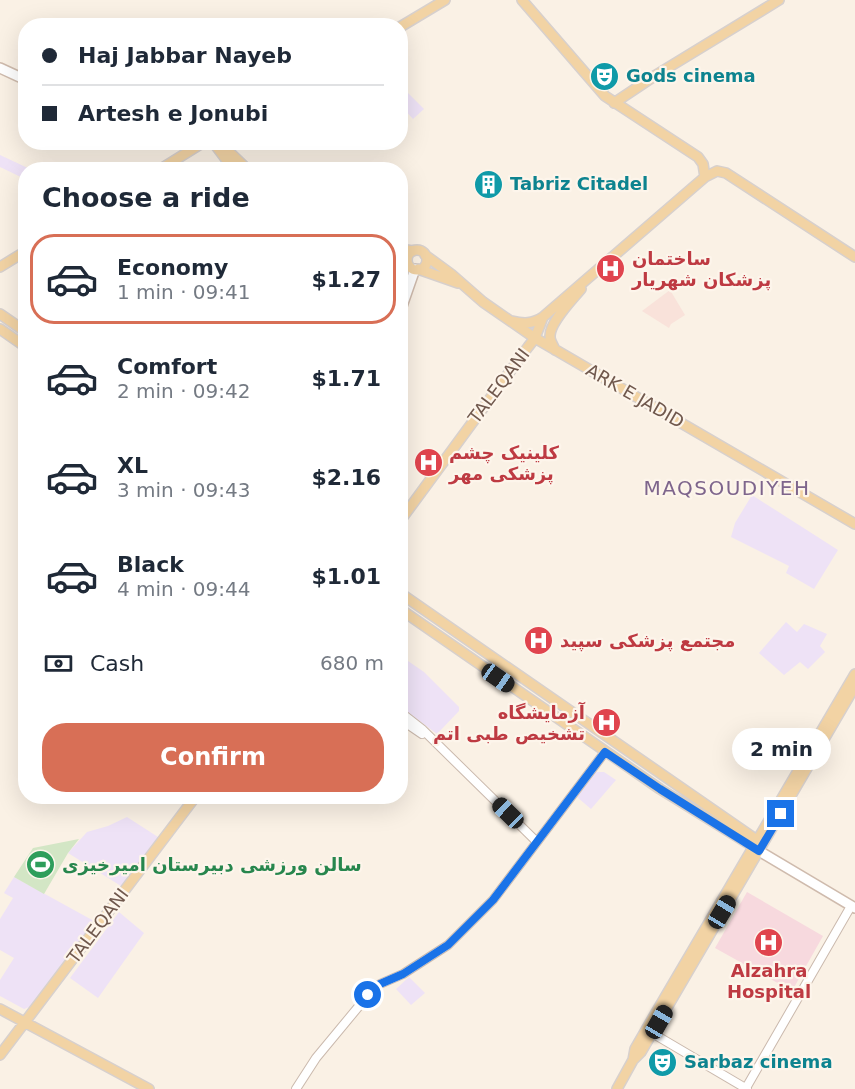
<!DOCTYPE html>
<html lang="en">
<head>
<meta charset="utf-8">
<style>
  :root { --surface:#fff; --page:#f2f2f3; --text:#1f2937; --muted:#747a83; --line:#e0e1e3; --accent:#d86f56 }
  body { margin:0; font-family:"DejaVu Sans","Noto Naskh Arabic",sans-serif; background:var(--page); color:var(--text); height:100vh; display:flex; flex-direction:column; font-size:22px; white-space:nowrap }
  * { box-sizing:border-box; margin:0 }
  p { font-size:20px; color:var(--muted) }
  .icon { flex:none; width:33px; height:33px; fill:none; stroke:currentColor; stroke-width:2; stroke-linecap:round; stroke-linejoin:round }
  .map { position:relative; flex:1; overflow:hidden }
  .details { position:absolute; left:18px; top:162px; width:390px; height:642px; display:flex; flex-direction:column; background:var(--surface); border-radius:24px; box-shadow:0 6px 24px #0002 }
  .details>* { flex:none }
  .banner { position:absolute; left:18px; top:18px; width:390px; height:132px; border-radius:24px; box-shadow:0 6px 24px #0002; display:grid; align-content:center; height:132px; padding:0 24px; background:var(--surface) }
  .end { position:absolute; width:27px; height:27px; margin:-14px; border:8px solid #1a73e8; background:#fff; box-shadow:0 0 0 3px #fff }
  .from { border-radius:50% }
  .bubble { position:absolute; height:42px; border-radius:21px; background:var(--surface); box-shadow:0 6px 24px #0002; font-size:20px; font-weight:800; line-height:42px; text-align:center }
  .car { position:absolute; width:18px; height:36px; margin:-18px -9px; border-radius:8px; box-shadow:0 0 4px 2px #0007; background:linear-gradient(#222 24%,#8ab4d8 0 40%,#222 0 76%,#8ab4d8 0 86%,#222 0) }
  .banner b { display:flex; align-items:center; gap:21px; height:57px; font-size:22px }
  .banner b+b { border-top:2px solid var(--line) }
  .banner i { width:15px; height:15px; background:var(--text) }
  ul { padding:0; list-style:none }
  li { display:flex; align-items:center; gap:18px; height:90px; margin:0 12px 9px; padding:0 12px; border:3px solid transparent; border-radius:24px }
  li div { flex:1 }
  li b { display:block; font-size:22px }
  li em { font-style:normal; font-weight:800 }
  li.active { border-color:var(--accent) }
  li>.icon { width:54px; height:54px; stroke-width:1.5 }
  h2 { padding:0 24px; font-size:27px; line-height:72px }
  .pay { display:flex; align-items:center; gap:15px; height:66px; padding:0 24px; font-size:22px }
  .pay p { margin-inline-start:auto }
  .cta { display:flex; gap:12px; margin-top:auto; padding:12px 24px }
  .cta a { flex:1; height:69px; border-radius:24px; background:var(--accent); color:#fff; font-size:24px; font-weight:800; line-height:69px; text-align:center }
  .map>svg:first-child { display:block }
  .commercial { fill:#f9e2da }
  .education { fill:#eee2f6 }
  .medical { fill:#f7d9de }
  .green { fill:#d3e6c5 }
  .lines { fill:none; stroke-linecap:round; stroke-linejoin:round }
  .tertiary-casing { stroke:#cab9ad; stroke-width:10 }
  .secondary-casing { stroke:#cfbbad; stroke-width:12 }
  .primary-casing { stroke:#d7d0cd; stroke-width:12 }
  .tertiary { stroke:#fff; stroke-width:8 }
  .secondary { stroke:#fff; stroke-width:9 }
  .primary { stroke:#f2d3a4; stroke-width:9 }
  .route { stroke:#1a73e8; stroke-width:8 }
  .labels { text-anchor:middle; stroke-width:4.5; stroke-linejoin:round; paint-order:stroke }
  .culture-label { font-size:18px; font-weight:bold; fill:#0d838f; stroke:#fdf5eb; text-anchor:start }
  .health-label { font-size:18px; font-weight:bold; fill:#be3a42; stroke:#fdf5eb; text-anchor:start }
  .street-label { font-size:18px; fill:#70584d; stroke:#fdf5eb }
  .leisure-label { font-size:18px; font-weight:bold; fill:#27864d; stroke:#fdf5eb; text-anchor:start }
  .neighbourhood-label { font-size:20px; letter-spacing:1.5px; fill:#7e658c; stroke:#fdf5eb }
</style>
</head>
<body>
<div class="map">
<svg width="855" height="1089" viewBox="0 0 855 1089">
  <rect width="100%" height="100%" fill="#faf1e5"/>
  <path class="commercial" d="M670,290L685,315L671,324L669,328L642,311Z"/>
  <path class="education" d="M401,86L424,109L413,119L401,106Z
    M0,155L30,169L26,170L25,179L0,167Z
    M752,495L838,550L814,589L786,573L789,566L731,537L735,523Z
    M786,622L797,632L804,624L827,634L820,646L825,652L808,669L800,662L784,675L759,653Z
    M408,661L424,672L459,707V711L437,734L401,707V672Z
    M596,772H604L616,780L591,809L577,797Z
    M127,817L158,837L121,886L68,853L87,832L108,826Z
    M14,877L94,921L29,1007L24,1009L0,996V980L14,958L0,950V919L13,898L4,893Z
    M119,912L144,933L98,998L70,978Z
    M409,977L425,993L411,1005L396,989Z"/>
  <path class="medical" d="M747,892L823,936L792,991L715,948Z"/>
  <path class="green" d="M79,839L68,853L44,894L14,877L33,848Z"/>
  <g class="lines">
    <defs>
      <path id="tertiary" d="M400,712L423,730L537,842
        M400,719L422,734
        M652,1033L747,1089
        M746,1088L851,906
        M296,1089L316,1058L369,994L380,984L403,974L448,945L493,900L605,752"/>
      <path id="secondary" d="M0,68L26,80
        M400,312L415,269
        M759,851L855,908"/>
      <path id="primary" d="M522,0L605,96L698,157L703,164L705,177
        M400,27L445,0
        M614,103L656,75L779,0
        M213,142L234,170
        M219,142L248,170
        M159,170L204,142
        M400,249L413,251
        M407 260a10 10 0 1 1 20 0a10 10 0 1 1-20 0Z
        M425,255L451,274L483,302L535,338L855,524
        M0,267L26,251
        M418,269L458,283
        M0,314L26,332
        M512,321C524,324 532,324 543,317L705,177L717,171L726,173L855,257
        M0,329L26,347
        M555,350C553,345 550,341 550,337C549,323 572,300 581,289
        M400,521L528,347L535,338L543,317
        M400,593L761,843
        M400,609L660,789L757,849
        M0,1009L149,1089
        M0,1055L196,796
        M633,1060L635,1049L654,1016L855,674
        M617,1089L633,1060L641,1052L855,686"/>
    </defs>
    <use href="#tertiary" class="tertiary-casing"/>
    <use href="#secondary" class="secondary-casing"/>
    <use href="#primary" class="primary-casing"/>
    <use href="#tertiary" class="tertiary"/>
    <use href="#secondary" class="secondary"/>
    <use href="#primary" class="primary"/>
  </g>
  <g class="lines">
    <path class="route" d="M368,995L380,984L403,974L448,945L493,900L605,752L660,789L759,851L781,814"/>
  </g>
  <defs>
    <symbol id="theatre-disc" viewBox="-11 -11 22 22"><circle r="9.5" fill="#0f9aa8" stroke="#fdf5eb"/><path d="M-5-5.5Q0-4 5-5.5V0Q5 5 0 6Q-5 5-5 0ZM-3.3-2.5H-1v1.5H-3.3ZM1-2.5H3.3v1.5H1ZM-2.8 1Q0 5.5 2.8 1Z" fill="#fff"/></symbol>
    <symbol id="building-disc" viewBox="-11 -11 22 22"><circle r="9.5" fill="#0f9aa8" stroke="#fdf5eb"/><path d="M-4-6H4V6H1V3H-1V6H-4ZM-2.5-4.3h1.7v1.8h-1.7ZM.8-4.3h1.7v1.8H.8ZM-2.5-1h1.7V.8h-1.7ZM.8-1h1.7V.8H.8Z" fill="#fff"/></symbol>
    <symbol id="hospital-disc" viewBox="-11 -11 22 22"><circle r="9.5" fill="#e0444e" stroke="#fdf5eb"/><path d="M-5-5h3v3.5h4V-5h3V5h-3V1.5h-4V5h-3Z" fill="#fff"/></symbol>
    <symbol id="stadium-disc" viewBox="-11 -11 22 22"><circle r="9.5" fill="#2e9e5b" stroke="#fdf5eb"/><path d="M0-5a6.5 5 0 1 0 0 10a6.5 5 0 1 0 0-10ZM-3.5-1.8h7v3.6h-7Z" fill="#fff"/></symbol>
  </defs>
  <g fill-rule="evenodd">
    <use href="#theatre-disc" x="588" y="60" width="33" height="33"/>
    <use href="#building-disc" x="472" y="168" width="33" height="33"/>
    <use href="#hospital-disc" x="594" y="252" width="33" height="33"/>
    <use href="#hospital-disc" x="412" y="446" width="33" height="33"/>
    <use href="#hospital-disc" x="522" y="624" width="33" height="33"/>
    <use href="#hospital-disc" x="590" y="706" width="33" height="33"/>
    <use href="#stadium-disc" x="24" y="848" width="33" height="33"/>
    <use href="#hospital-disc" x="752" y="926" width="33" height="33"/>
    <use href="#theatre-disc" x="646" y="1046" width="33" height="33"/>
  </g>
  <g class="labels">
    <g class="culture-label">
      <text x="626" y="82">Gods cinema</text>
      <text x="510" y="190">Tabriz Citadel</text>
      <text x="684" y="1068">Sarbaz cinema</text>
    </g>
    <g class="health-label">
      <text x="632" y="265">ساختمان<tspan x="632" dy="21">پزشکان شهریار</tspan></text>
      <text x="449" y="459">کلینیک چشم<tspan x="449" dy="21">پزشکی مهر</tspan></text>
      <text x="560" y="647">مجتمع پزشکی سپید</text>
      <text x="585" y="719" text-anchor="end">آزمایشگاه<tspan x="585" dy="21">تشخیص طبی اتم</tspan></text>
      <text x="769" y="977" text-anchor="middle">Alzahra<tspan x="769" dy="21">Hospital</tspan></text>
    </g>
    <g class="street-label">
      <text transform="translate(499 386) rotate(-53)" y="6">TALEQANI</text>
      <text transform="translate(635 396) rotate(30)" y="6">ARK E JADID</text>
      <text transform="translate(98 926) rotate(-53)" y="6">TALEQANI</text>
    </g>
    <g class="leisure-label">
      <text x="62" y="871">سالن ورزشی دبیرستان امیرخیزی</text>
    </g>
    <g class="neighbourhood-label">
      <text x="727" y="495">MAQSOUDIYEH</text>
    </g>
  </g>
</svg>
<i class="end from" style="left:368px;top:995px"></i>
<i class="end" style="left:781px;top:814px"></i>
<div class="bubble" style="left:732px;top:728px;width:99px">2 min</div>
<i class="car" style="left:498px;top:678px;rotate:125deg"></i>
<i class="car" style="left:508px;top:813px;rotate:314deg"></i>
<i class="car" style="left:722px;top:912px;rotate:31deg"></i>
<i class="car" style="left:659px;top:1022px;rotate:30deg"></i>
<div class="banner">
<b><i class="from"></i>Haj Jabbar Nayeb</b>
<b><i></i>Artesh e Jonubi</b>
</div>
<section class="details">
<h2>Choose a ride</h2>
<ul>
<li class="active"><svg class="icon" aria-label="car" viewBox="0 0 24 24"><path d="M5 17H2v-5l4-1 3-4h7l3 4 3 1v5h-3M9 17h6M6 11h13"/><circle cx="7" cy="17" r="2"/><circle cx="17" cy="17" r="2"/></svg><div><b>Economy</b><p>1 min · 09:41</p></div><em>$1.27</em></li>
<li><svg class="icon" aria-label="car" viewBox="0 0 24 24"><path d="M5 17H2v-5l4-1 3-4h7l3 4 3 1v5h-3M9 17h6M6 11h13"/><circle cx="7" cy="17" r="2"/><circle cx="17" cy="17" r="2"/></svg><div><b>Comfort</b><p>2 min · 09:42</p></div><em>$1.71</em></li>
<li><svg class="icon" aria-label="car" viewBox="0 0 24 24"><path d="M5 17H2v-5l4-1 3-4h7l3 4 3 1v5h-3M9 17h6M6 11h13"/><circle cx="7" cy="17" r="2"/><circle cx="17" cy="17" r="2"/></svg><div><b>XL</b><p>3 min · 09:43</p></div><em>$2.16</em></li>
<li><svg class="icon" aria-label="car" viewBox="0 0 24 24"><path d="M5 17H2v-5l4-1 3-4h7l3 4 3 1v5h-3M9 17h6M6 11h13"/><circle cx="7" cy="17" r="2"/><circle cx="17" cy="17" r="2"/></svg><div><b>Black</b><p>4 min · 09:44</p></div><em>$1.01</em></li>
</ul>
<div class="pay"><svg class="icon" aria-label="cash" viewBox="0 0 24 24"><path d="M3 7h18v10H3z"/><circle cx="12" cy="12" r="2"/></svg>Cash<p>680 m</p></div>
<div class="cta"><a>Confirm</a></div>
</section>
</div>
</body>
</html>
